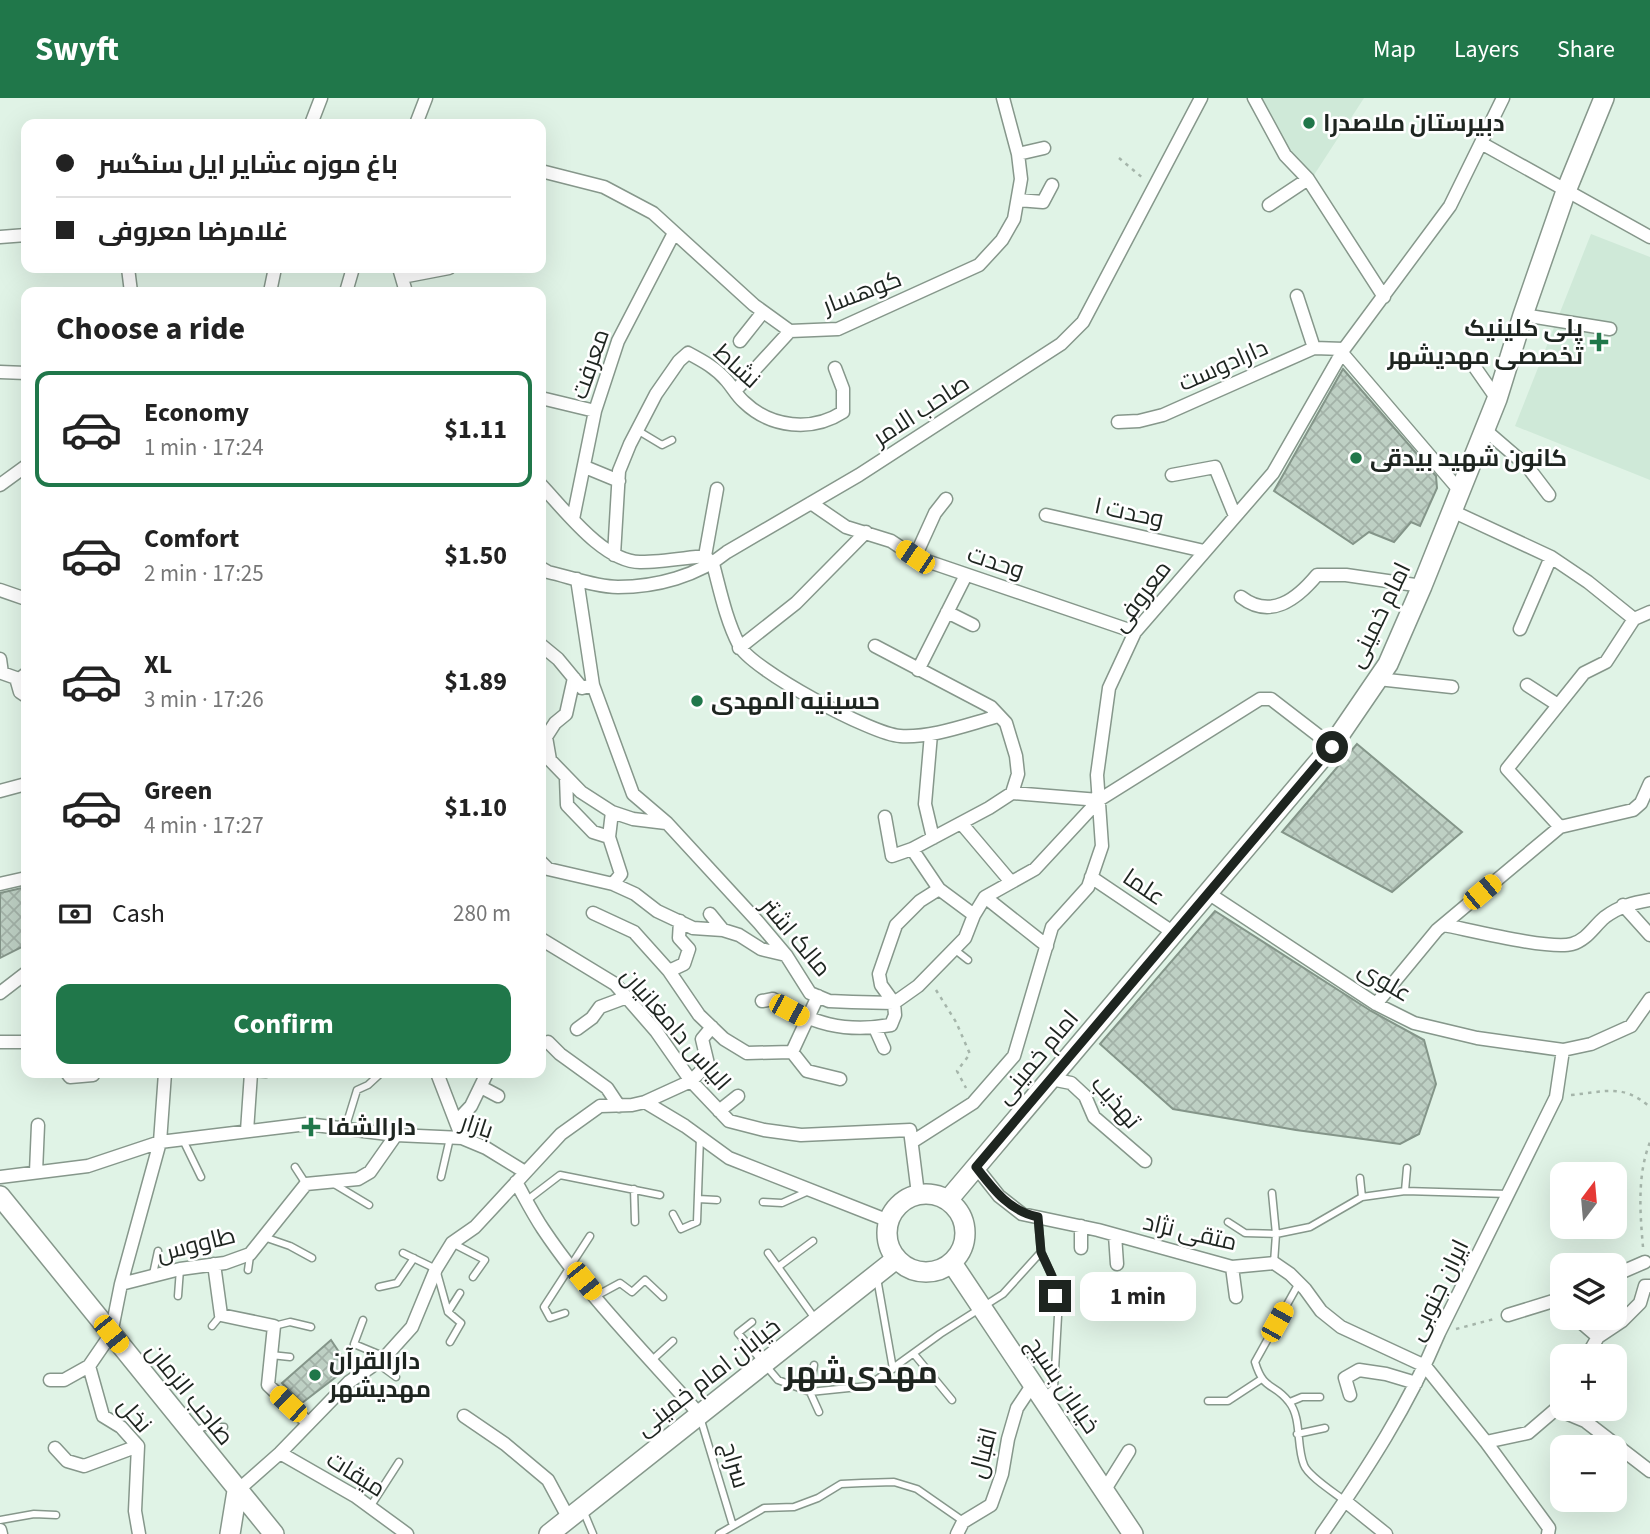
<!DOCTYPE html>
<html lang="en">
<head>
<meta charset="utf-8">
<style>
  :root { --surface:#fff; --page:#f6f6f6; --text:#222; --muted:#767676; --line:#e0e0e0; --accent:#20774a }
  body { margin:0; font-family:"Source Sans 3",Cairo,sans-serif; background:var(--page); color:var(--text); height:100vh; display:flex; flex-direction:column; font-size:26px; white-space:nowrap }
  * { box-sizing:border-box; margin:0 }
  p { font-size:23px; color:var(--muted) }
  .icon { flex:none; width:38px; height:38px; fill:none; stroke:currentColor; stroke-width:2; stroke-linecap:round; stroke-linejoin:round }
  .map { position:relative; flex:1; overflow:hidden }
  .panel { position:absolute; left:21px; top:189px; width:525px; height:791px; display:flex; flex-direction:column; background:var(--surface); border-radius:14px; box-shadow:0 7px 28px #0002 }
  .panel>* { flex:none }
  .banner { position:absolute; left:21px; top:21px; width:525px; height:154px; border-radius:14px; box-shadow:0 7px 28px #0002; display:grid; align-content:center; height:154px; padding:0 35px; background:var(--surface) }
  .needle { width:46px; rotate:16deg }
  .tools { position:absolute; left:1550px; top:1064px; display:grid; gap:14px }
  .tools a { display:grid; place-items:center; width:77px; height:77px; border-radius:14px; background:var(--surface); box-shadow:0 7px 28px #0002; font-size:35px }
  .end { position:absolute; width:32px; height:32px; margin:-16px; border:9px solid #1e2520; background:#fff; box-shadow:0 0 0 4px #fff }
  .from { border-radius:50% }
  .bubble { position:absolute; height:49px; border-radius:14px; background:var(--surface); box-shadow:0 7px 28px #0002; font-size:23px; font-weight:700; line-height:49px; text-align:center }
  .car { position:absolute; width:21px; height:42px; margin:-21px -10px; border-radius:9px; box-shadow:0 0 5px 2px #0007; background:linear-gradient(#f5c518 24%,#345 0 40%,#f5c518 0 76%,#345 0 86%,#f5c518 0) }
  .banner b { display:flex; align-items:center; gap:24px; height:66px; font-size:26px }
  .banner b+b { border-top:2px solid var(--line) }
  .banner i { width:18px; height:18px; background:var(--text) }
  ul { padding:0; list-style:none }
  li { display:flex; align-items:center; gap:21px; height:116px; margin:0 14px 10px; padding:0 21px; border:4px solid transparent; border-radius:14px }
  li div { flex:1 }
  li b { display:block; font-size:26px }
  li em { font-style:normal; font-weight:700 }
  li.selected { border-color:var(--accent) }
  li>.icon { width:63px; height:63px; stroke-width:1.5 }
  h2 { padding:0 35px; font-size:32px; line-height:84px }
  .pay { display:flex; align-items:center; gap:18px; height:77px; padding:0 35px; font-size:26px }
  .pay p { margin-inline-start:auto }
  .action { display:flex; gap:14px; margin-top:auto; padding:14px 35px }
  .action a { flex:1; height:80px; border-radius:14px; background:var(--accent); color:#fff; font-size:28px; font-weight:700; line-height:80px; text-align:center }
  header { display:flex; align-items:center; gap:42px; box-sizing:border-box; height:98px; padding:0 35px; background:var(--accent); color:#fff }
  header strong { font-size:33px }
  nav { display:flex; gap:38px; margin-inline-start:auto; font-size:24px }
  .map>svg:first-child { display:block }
  .built { fill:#cfe9d8 }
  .building { fill:url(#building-cross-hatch); stroke:#849589; stroke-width:2 }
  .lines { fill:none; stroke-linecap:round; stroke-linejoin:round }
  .lane-casing { stroke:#86978b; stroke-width:9 }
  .street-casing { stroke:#86978b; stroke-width:15 }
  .secondary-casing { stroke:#86978b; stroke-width:22 }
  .path { stroke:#a5b5aa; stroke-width:2.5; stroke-dasharray:3.5 5; stroke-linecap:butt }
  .lane { stroke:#fff; stroke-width:6 }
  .street { stroke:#fff; stroke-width:12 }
  .secondary { stroke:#fff; stroke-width:19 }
  .route { stroke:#1e2520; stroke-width:9 }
  .poi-dot { fill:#20774a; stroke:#fff; stroke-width:2.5 }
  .labels { text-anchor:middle; stroke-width:5; stroke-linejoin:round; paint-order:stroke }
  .poi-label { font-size:24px; font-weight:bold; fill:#1e2520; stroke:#fff; text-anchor:start }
  .street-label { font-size:24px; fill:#1e2520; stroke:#fff }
  .district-label { font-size:32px; font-weight:bold; fill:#1e2520; stroke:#fff }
</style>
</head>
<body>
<header>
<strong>Swyft</strong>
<nav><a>Map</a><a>Layers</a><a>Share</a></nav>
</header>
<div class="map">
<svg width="1650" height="1436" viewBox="0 0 1650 1436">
  <defs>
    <pattern id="building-cross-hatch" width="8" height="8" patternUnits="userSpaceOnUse" patternTransform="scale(1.75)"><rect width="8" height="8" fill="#bed0c4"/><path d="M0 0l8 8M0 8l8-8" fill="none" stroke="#a3b2a8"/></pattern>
  </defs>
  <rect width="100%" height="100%" fill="#e0f3e6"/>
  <path class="built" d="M1256,0H1364L1314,77L1285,50Z
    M1591,136L1650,159V382L1515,328Z"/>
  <path class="building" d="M1343,271L1436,378L1437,390L1420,428L1411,424L1394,444L1369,434L1353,446L1274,393Z
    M1357,646L1462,734L1392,794L1282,734Z
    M26,789V847L0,860V795Z
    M1215,813L1371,913L1424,942L1436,986L1419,1036L1400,1046L1296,1032L1173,1011L1100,946Z
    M331,1242L349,1269L302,1305L282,1285Z"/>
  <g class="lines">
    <defs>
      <path id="lane" d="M637,332L662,347L672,342
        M16,580L26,572
        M954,851L968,862
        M251,975L266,976
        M345,1031L357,992L368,987L381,975
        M183,1042L201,1079
        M295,1069L306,1086
        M441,1079L450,1040
        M1360,1080L1362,1099
        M334,1086L369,1107
        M634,1091L635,1124
        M1405,1093L1407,1070
        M1272,1095L1276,1136L1274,1165
        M698,1101L717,1102
        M526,1103L560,1077L660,1097
        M763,1104L782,1105L811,1092
        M673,1116L681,1131L697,1124L700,1039
        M1038,1119L1041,1154L1052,1178L1058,1218L1054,1290L1044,1299
        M1228,1124L1245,1135L1276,1136L1310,1129L1362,1099L1405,1093L1508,1096
        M264,1139L290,1148L312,1160
        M452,1145L485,1162L473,1179
        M403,1155L436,1171L448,1214L461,1225L450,1244
        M768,1155L816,1222
        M778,1169L813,1143
        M248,1172L250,1158
        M153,1176L158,1153
        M877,1180L893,1271
        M1299,1185L1255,1264C1264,1294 1274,1284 1289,1304C1302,1320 1296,1348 1304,1367C1308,1378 1335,1395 1345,1403
        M379,1189L397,1185L414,1160
        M178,1198L180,1171
        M596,1198L620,1185L632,1194L645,1182L663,1199
        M448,1214L460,1195
        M565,1215L550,1220L544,1209L590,1138
        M363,1222L354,1246L383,1258
        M752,1224L738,1235L778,1282L810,1294L868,1288L940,1236L1003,1196L1041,1154
        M212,1228L221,1217
        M274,1228L290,1224L311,1229
        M914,1256L952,1302
        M271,1257L290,1259
        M651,1263L673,1243
        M377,1265L396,1279
        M814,1267L810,1294L819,1314
        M1208,1303H1228L1260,1282
        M1290,1304L1302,1299H1320
        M700,1319L733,1428
        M196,1334L203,1329H224
        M1297,1336L1325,1330
        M370,1409L399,1364
        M583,1412L593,1436
        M0,1422L34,1416L56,1417
        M719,1436L764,1410L794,1409L818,1400L841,1386L862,1385L894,1384L917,1391L963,1423"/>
      <path id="street" d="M1254,0L1285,57L1308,81L1384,199
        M311,26L321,0
        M416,26L426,0
        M1481,45L1650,139
        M1018,56L1044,50
        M541,73L604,89L653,115L754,207L790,233L838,231L979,167L1002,142L1014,121L1021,81L1018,56L1003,0
        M1018,102L1043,104L1052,87
        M1269,107L1308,81
        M0,139L26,137
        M128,170L131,194
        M399,170L406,194
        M402,179L449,170
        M270,194L275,170
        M346,194L353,170
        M1297,198L1314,250
        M1523,217L1610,231
        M740,243L763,214
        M1342,255L1460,393
        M1474,268L1497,301
        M0,274L26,275
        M735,293L790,233
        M541,300L595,313
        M1118,324L1139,323L1163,317L1314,250L1344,251
        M1484,331L1527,368L1549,397
        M585,369L619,383
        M1172,377L1215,369L1235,418
        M0,387L26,368
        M541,387C564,411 604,465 641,464C662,464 684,460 705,458L713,466C720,492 726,522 739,547C750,571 873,637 900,638C933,640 968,626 999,618
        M811,405L846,429L891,443L915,459L1135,534
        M1452,413L1551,459L1588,484L1634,521L1650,514
        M1046,417L1204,453
        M573,421L595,313L618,243L674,135
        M614,457L619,373L630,346L656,296L679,263L688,255C703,263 716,270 727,283C733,290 737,298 744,304C771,330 812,334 843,314V291L835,270
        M705,458L717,391
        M915,459L935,415L946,401
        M541,470L548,474C570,479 596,489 618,489C656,489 698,478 727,454L859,377L1061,246L1083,224L1201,0
        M0,492L26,501
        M1241,499C1271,522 1297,501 1317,477H1346L1422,488
        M947,514L973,527
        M1520,531L1551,459
        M541,547L558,561L582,590L593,587L577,481
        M875,548L991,609L1006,625L1016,658L1018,676L1012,695L989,710L912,751L892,758L885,719
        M739,550L796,505L866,434
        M0,561L2,575L16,580L20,594L26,598
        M918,572L966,477
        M574,580L566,616L555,625L546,639L550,662L581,694L612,714L633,721L666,725
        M1378,581L1452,589
        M593,587L633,696L667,725L759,825L786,857L810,895L829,903L852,904L894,905L918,888L965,840L974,817L985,799L1035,771L1099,702L1260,601H1271L1332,648
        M1527,587L1558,607
        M931,636L925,706L933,740
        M566,680L567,707L593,734L609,739
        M0,693L26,686
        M1012,695L1099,702
        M612,714L609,739L621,776L613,786
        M961,725L1011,784
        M1560,729L1507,671L1584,575L1606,564L1634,521
        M912,751L939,791L974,817
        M541,764L548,771L613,786L635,796L657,813L693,830L723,832L739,837L761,851L786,857
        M1091,779L1174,835
        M0,786L26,780
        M1208,795L1376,906L1414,925L1477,940L1563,952L1591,946L1631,928L1650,901
        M985,799L1047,848
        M1623,807L1650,837
        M593,815L634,834L669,873L699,917L724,941L747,955L792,954L807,973L840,981
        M710,816L723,832
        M1444,827C1470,832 1550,852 1572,846C1587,842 1594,828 1605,819C1620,808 1633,805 1650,802
        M541,841L615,886L656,933L691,983L729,1023L764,1032L801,1037L910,1032L918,1096
        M669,873L684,866L689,851L679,840L680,823
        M0,895L26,875
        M762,903L773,901C811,926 845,935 891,927L895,917L894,905L881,887L879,876L896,827L920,803L939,791
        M1376,906L1437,832L1560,729L1633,712L1641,705L1650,685
        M875,930L884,950
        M577,931L592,920L600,909L627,899
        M0,944H26
        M548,944L560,956L607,990L619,1008
        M792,954L818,898
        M67,975L70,979L93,977V975
        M437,975L462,1040
        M1051,981L1071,985L1085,998L1094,1019L1145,1063
        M481,989L498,998
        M645,1004L691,983L708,966L702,941L712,929
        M719,1013L738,998
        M456,1024L471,1008L487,975
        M247,1033L251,975
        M912,1044L973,1005L1014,958L1052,829L1088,789L1102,748L1097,677L1109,590L1135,534L1273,375L1344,251L1450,108L1503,0
        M976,1069L999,1098L1022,1116L1098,1132L1232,1169L1274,1165L1290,1176L1305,1191L1321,1213L1341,1229L1425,1268L1486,1344L1528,1335L1556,1311
        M36,1074L38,1027
        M0,1079L88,1068L160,1044L307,1026L396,1037L462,1040L486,1050L525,1074
        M516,1084C525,1100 533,1116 543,1131C587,1197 647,1257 700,1317
        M1081,1128V1150
        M1115,1137L1117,1166
        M214,1166L221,1217L274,1228L268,1287L308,1325
        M1232,1169L1236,1199
        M1615,1177L1645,1164
        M121,1186L180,1171L225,1165L250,1156L306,1086L358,1081L370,1074L396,1037
        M1508,1217L1563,1200
        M1576,1220L1598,1239L1622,1223L1640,1205L1645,1188H1650
        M1587,1258L1598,1239
        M89,1268L103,1318L121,1329L138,1348L135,1413L139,1436
        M50,1282H64L89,1268L111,1236L121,1186L160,1044L165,975
        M1350,1297L1345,1280L1359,1272L1386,1276L1416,1285
        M1563,1299L1556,1311L1585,1323L1650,1373
        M464,1318L505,1346L548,1382L569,1421
        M1486,1344L1549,1430L1548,1436
        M55,1350L67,1363L84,1368L138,1348
        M280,1355L355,1398L407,1436
        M237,1393L280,1355L349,1284L385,1259L412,1229L436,1171L452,1145L475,1129L561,1036L600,1008L632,1007L645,1004L685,1028L729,1060L889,1123
        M1104,1393L1129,1353
        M1345,1403L1386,1436
        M0,1432L1,1436
        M957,1436L963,1424L991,1407L1002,1376L1008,1341L1017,1310L1033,1286
        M1322,1436C1366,1373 1409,1307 1439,1235L1556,999L1563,952"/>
      <path id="secondary" d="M887 1135a39 39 0 1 1 78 0a39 39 0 1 1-78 0Z
        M0,1098L274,1436
        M948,1102L1332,648L1388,566L1422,488L1497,301L1523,217L1566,93L1604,0
        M952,1165L1133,1436
        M230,1436L237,1393
        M549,1436L896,1161"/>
    </defs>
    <use href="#lane" class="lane-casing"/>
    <use href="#street" class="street-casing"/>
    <use href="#secondary" class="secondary-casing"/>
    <path class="path" d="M1119,60L1144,81
      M936,892L956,924L970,956L957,973L966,990
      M1571,997C1605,994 1622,985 1650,1009
      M1643,1149C1640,1115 1637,1077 1650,1044
      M1456,1231L1494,1221"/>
    <use href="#lane" class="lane"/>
    <use href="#street" class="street"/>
    <use href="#secondary" class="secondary"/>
  </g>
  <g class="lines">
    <path class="route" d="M1055,1198L1052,1178L1041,1154L1038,1119C1009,1113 993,1091 976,1069L1332,649"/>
  </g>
  <g class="poi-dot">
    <circle cx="1309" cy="25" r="7"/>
    <path d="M1595.5 233.5h7v7h7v7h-7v7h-7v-7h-7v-7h7z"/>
    <circle cx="1356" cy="360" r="7"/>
    <circle cx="697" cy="603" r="7"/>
    <path d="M307.5 1018.5h7v7h7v7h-7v7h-7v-7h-7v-7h7z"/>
    <circle cx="315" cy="1277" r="7"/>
  </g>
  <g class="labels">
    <g class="poi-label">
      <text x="1323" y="33">دبیرستان ملاصدرا</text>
      <text x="1583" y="238" text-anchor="end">پلی کلینیک<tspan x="1583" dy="28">تخصصی مهدیشهر</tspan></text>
      <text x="1370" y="368">کانون شهید بیدقی</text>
      <text x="711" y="611">حسینیه المهدی</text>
      <text x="327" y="1037">دارالشفا</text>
      <text x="329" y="1271">دارالقرآن<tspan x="329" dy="28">مهدیشهر</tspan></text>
    </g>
    <g class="street-label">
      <text transform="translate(862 194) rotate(-21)" y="8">کوهسار</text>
      <text transform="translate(590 266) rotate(-71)" y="8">معرفت</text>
      <text transform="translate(1223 267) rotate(-24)" y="8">دارادوست</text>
      <text transform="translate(737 268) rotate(42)" y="8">نشاط</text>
      <text transform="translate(921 312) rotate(-33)" y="8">صاحب الامر</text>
      <text transform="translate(1129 414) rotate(12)" y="8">وحدت ۱</text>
      <text transform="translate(996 464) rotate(18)" y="8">وحدت</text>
      <text transform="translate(1141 498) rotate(-53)" y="8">معروفی</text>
      <text transform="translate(1379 517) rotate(-64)" y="8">امام خمینی</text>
      <text transform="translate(1144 789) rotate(34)" y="8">علما</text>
      <text transform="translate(796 839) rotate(50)" y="8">مالک اشتر</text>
      <text transform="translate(1385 883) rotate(31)" y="8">علوی</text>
      <text transform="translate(676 931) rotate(49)" y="8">الیاس دامغانیان</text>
      <text transform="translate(1037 959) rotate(-50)" y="8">امام خمینی</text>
      <text transform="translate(1116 1004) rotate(49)" y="8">تهذیب</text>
      <text transform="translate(477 1028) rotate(18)" y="8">بازار</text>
      <text transform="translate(1190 1134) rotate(13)" y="8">متقی نژاد</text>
      <text transform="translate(196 1146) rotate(-14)" y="8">طاووس</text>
      <text transform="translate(1438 1192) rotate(-64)" y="8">ایران جنوبی</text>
      <text transform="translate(708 1279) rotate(-38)" y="8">خیابان امام خمینی</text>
      <text transform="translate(1063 1287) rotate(56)" y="8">خیابان بسیج</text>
      <text transform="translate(190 1296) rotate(51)" y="8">صاحب الزمان</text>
      <text transform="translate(135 1317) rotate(49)" y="8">نخل</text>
      <text transform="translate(983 1355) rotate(-76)" y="8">اقبال</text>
      <text transform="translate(735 1367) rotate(73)" y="8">سراج</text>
      <text transform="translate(356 1376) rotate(32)" y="8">میقات</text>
    </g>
    <g class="district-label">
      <text x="861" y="1285">مهدی‌شهر</text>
    </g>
  </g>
</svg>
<div class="tools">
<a><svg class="needle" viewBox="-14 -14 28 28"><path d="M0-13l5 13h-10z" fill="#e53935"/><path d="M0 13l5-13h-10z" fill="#767676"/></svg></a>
<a><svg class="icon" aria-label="layers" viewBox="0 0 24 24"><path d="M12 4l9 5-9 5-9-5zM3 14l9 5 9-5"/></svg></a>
<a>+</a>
<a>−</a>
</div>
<i class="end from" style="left:1332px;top:649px"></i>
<i class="end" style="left:1055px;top:1198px"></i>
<div class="bubble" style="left:1080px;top:1174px;width:116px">1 min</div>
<i class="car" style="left:915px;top:459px;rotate:304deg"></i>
<i class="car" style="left:1482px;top:794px;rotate:50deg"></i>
<i class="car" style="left:789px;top:912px;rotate:118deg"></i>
<i class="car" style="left:584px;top:1183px;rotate:141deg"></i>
<i class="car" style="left:1277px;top:1224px;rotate:29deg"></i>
<i class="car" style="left:111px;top:1236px;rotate:141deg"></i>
<i class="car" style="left:288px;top:1306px;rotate:313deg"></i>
<div class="banner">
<b><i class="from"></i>باغ موزه عشایر ایل سنگسر</b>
<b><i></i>غلامرضا معروفی</b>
</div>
<section class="panel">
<h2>Choose a ride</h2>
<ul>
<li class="selected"><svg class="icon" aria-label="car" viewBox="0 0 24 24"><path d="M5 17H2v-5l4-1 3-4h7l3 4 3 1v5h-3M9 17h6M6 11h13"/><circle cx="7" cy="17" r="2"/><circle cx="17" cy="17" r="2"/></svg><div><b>Economy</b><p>1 min · 17:24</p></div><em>$1.11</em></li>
<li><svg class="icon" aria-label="car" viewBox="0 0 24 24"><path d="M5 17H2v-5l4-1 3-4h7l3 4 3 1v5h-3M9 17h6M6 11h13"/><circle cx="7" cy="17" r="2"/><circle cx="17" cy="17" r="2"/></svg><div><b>Comfort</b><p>2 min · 17:25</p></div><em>$1.50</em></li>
<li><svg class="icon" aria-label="car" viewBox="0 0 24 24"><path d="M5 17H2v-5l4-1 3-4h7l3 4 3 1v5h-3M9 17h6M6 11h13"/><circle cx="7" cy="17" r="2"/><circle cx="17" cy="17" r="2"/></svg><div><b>XL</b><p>3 min · 17:26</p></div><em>$1.89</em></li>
<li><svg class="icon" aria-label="car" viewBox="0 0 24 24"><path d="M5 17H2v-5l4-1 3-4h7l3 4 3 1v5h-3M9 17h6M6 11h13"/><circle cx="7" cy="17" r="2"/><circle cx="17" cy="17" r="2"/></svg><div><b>Green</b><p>4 min · 17:27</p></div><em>$1.10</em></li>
</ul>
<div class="pay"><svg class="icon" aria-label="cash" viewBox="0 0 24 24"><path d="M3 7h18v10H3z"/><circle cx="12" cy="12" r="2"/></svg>Cash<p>280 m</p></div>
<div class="action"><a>Confirm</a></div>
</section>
</div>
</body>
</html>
